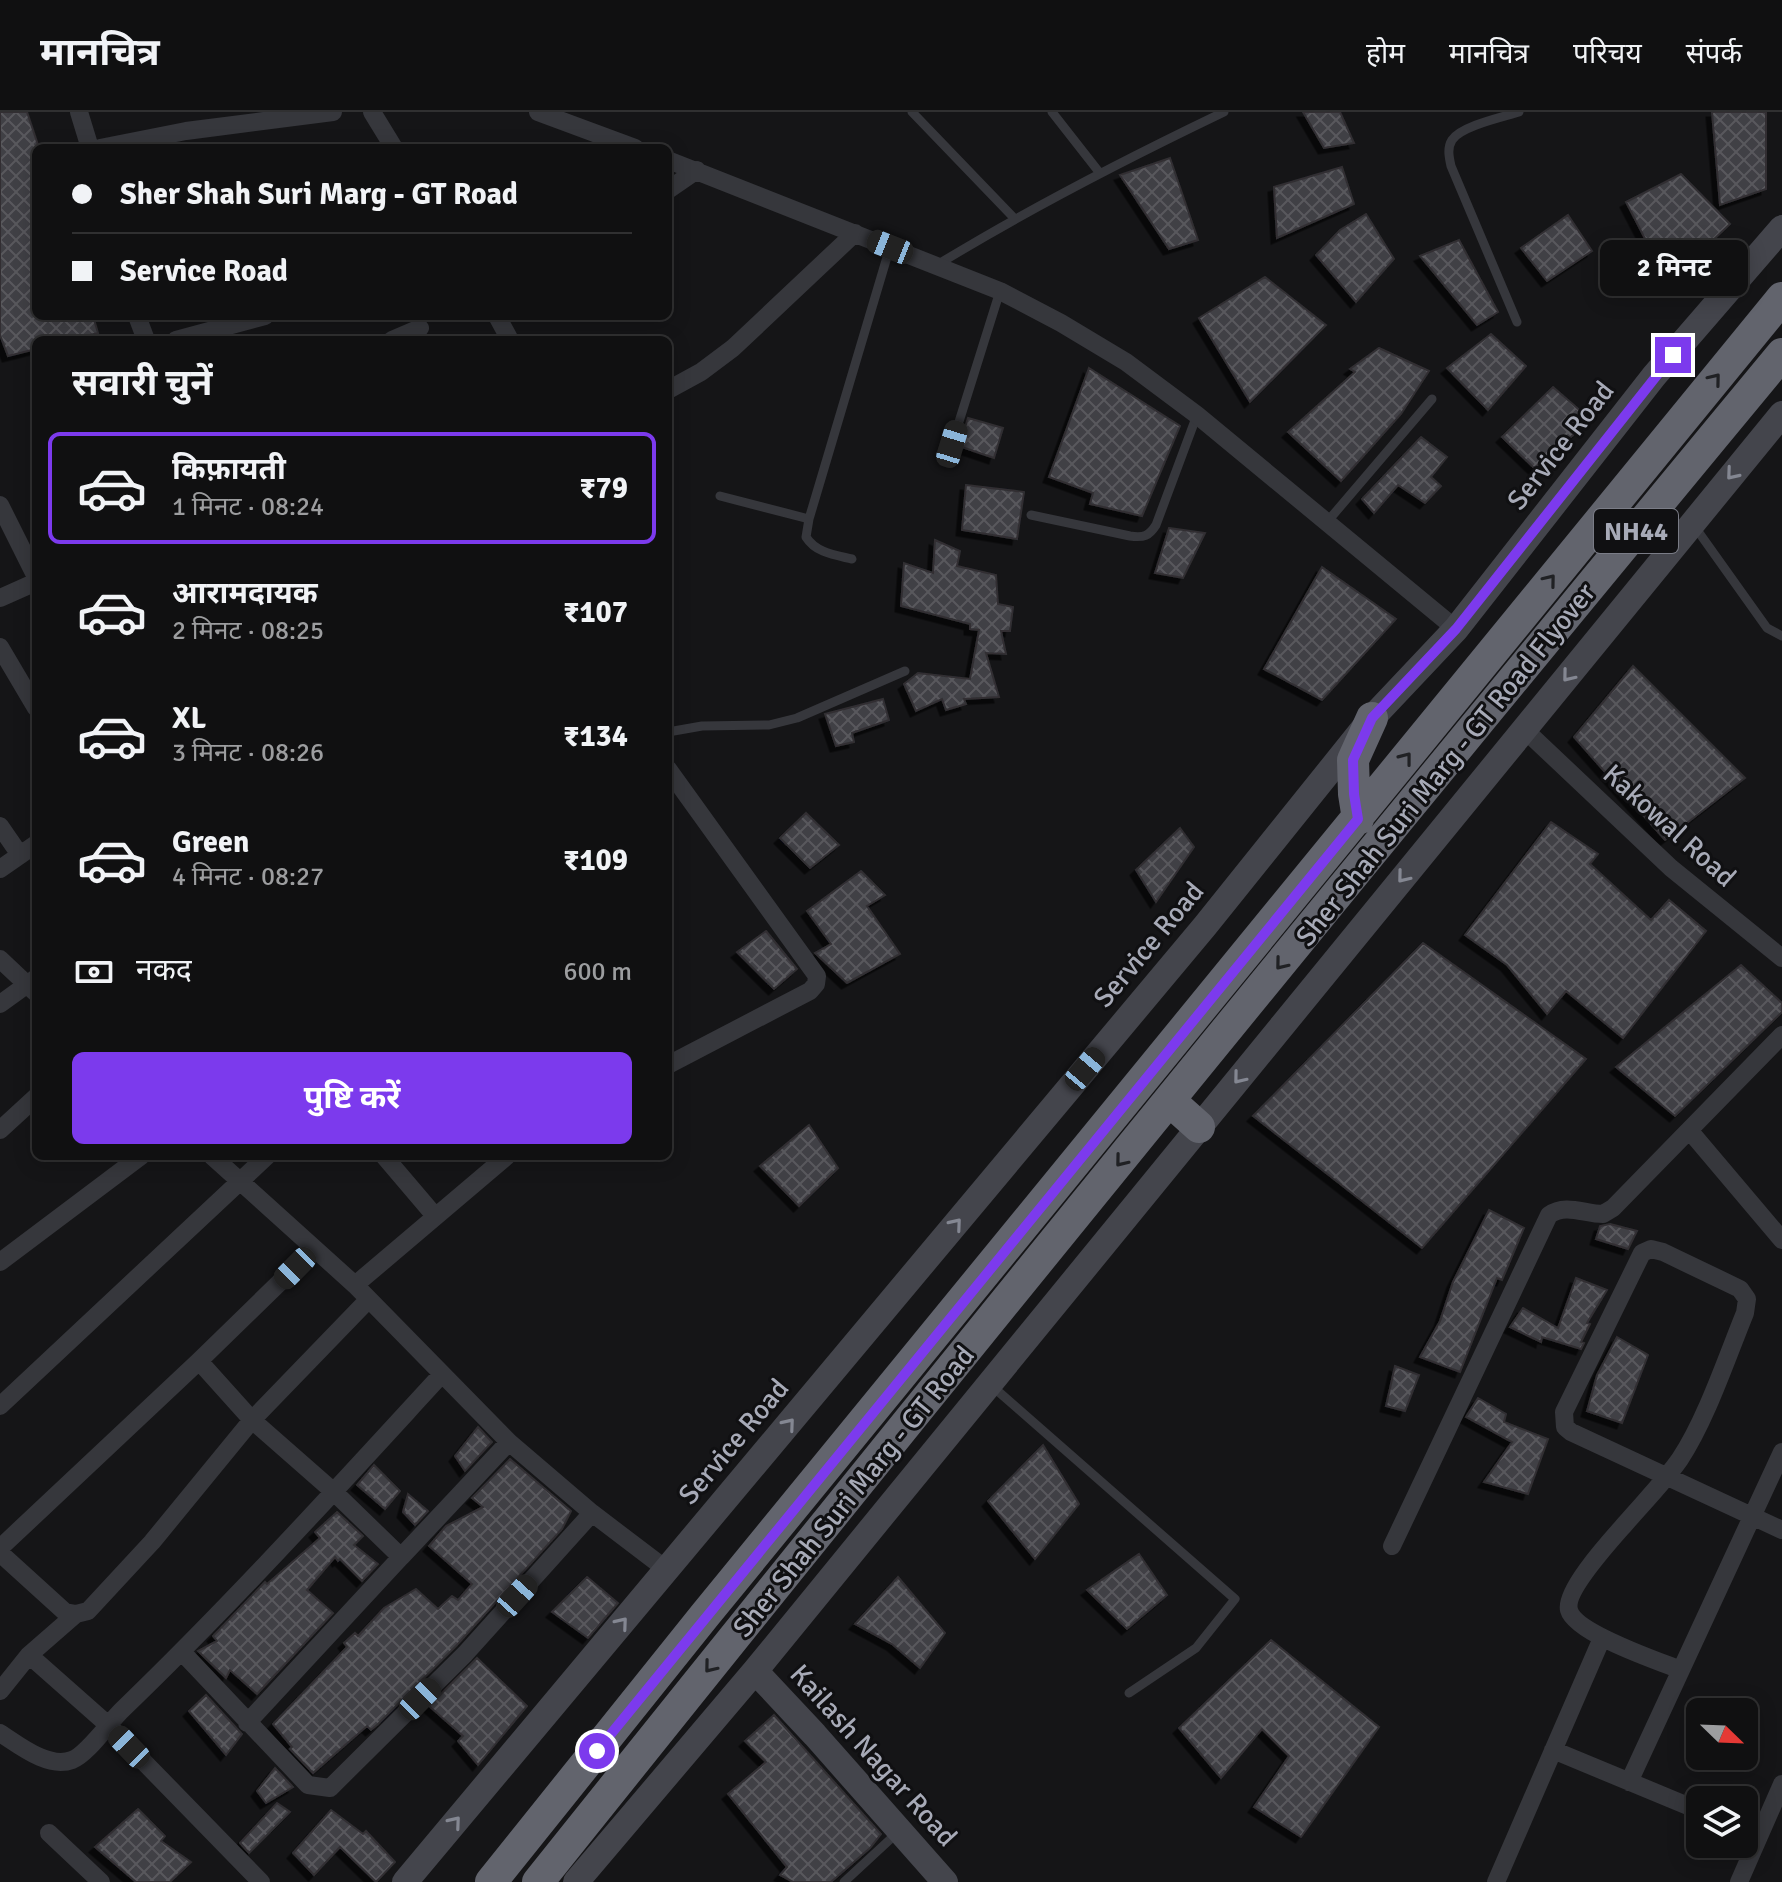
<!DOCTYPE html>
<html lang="hi">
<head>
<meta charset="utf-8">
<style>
  :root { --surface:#101011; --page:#19191a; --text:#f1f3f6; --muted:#9c9d9f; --line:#303031; --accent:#7c3aed }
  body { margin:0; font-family:Signika,"Noto Sans Devanagari",sans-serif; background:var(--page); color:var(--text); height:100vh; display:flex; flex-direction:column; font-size:30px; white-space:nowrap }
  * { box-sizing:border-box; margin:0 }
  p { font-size:26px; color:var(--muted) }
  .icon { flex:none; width:44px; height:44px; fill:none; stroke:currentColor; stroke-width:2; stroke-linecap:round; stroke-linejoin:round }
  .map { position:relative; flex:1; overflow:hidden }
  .sheet { position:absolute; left:32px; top:224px; width:640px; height:824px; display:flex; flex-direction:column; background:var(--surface); border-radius:12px; box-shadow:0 4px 20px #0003,0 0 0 2px var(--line) }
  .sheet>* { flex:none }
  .top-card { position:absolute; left:32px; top:32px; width:640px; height:176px; border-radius:12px; box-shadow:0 4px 20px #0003,0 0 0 2px var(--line); display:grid; align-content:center; height:176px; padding:0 40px; background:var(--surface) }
  .needle { width:52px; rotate:113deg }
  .buttons { position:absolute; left:1686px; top:1586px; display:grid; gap:16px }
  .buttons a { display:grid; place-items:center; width:72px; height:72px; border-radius:12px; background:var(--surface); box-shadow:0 4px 20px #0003,0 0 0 2px var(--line); font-size:40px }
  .end { position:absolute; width:36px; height:36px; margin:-18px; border:10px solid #7c3aed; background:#fff; box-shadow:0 0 0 4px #fff }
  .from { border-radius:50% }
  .bubble { position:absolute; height:56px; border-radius:12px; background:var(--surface); box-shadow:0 4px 20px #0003,0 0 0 2px var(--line); font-size:26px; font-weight:700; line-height:56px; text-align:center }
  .car { position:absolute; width:24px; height:48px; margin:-24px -12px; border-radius:10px; box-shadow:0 0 6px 2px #0007; background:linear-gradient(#222 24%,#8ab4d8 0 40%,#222 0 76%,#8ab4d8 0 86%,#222 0) }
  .top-card b { display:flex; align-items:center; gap:28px; height:76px; font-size:30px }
  .top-card b+b { border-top:2px solid var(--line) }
  .top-card i { width:20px; height:20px; background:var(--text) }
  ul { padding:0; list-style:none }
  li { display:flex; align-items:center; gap:24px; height:112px; margin:0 16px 12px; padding:0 24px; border:4px solid transparent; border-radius:12px }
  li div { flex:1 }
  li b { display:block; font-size:30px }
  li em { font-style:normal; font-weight:700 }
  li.selected { border-color:var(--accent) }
  li>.icon { width:72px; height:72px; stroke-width:1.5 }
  h2 { padding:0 40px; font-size:36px; line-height:96px }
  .pay { display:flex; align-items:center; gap:20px; height:88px; padding:0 40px; font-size:30px }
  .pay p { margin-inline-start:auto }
  .button { display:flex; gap:16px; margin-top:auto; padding:16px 40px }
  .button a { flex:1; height:92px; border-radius:12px; background:var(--accent); color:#fff; font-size:32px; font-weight:700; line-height:92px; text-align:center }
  header { display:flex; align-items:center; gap:48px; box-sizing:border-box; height:112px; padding:0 40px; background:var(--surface); border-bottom:2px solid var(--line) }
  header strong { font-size:38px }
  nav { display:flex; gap:44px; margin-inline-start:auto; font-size:28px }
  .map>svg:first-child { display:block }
  .building { fill:url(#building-cross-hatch); stroke:#302f33; stroke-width:2; filter:url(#shadow) }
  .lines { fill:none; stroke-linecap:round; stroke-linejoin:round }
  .lane { stroke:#36373c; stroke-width:9 }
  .street { stroke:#36373c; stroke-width:18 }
  .secondary { stroke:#44454c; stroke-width:26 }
  .highway { stroke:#62646d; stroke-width:32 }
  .oneway { stroke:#202124 }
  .oneway2 { stroke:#848792 }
  .route { stroke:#7c3aed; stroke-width:10 }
  .labels { text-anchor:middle; stroke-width:6; stroke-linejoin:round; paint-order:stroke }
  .shield { fill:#101012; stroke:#7a7c86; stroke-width:2 }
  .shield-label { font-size:26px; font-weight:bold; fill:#a7aab7 }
  .street-label { font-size:28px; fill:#a7aab7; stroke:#101012 }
</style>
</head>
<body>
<header>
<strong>मानचित्र</strong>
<nav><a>होम</a><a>मानचित्र</a><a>परिचय</a><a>संपर्क</a></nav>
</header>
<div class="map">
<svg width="1782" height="1770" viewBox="0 0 1782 1770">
  <defs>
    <pattern id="building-cross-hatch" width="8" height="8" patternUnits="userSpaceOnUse" patternTransform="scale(2)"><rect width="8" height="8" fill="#403f44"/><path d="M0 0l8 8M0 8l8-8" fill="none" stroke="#59585d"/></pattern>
    <filter id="shadow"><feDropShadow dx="-5.5" dy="5.5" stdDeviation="0" flood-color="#0009"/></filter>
  </defs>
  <rect width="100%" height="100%" fill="#151517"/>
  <path class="building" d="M0,0H27L39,36H36V204H93L98,221L70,228H36V237L8,244L0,223Z
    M1303,0H1340L1354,31L1324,36Z
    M1712,0H1766V77L1720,93Z
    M1170,46L1198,128L1169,137L1120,63Z
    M1342,55L1354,92L1277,126L1274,75Z
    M1681,62L1730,112L1668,171L1626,90Z
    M1366,102L1394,147L1356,190L1316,143L1340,118Z
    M1568,103L1592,139L1547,169L1521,136Z
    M1459,128L1498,200L1477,213L1420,144Z
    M1265,165L1326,213L1250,290L1199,206Z
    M1491,222L1526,254L1488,298L1447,256Z
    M1379,236L1429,259L1401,302L1341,369L1288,320L1355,260L1350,257Z
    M1089,256L1180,314L1142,404L1090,392L1093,381L1049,365Z
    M1553,275L1591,308L1534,356L1502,325Z
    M968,306L1003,316L994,346L959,334Z
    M1421,325L1447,345L1431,365L1441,374L1425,391L1398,373L1374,401L1362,387Z
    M966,373L1024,380L1017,427L962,418Z
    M1169,416L1205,421L1183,466L1155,461Z
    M935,428L960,439L957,454L996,463L998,492L1013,495L1010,519H1001L1006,542L986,541L999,585L964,587L966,592L946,598L942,587L916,599L904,572L918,561L970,567L979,518L970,517V512L901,494L904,451L933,461Z
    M1322,455L1396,507L1322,588L1264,557Z
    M1633,554L1745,666L1665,728L1574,625Z
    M883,587L889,608L852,621L854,630L836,634L825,602Z
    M806,701L839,733L810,756L780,726Z
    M1551,710L1598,742L1590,752L1651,808L1669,788L1706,819L1623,926L1566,879L1547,902L1507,853L1465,823Z
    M1180,716L1194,735L1156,790L1136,758Z
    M861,759L885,783L867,794L900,842L847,871L815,841L831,832L807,799Z
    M766,819L797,857L774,877L737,840Z
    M1423,831L1586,947L1422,1136L1253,1004Z
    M1741,853L1782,891V900L1675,1004L1616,955Z
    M809,1013L838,1056L799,1094L760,1054Z
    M1489,1098L1524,1116L1502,1168L1497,1166L1460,1260L1420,1245L1440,1209L1453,1170Z
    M1610,1112L1637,1119L1628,1137L1596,1127L1600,1114Z
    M1576,1166L1607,1178L1587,1211L1590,1212L1581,1230L1584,1231L1581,1237L1542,1225L1541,1230L1510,1215L1523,1196L1558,1216Z
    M1617,1225L1648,1243L1622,1311L1587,1299L1597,1263Z
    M1395,1254L1419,1263L1405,1299L1386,1294Z
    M1478,1286L1506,1302L1504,1310L1548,1327L1528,1382L1484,1370L1512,1330L1466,1305Z
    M478,1315L492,1330L465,1359L455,1344Z
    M1043,1333L1079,1392L1035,1447L988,1389Z
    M510,1347L571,1399L562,1417L456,1534L377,1613L371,1618L367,1614L313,1661L290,1637L292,1635L273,1612L347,1535L344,1531L355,1521L358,1524L384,1496L416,1477L438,1497L452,1484L458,1488L472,1472L429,1434L446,1414L483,1395L472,1386Z
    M374,1353L400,1379L385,1397L357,1373Z
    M408,1382L428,1399L415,1413L403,1400Z
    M337,1400L363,1424L354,1433L378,1452L362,1469L340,1447L338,1449L335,1445L307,1478L333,1501L257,1582L230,1558L226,1566L198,1539L217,1529L213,1524L265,1470L267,1472L320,1426L315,1420Z
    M1139,1442L1167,1483L1127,1517L1087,1478Z
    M587,1465L618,1491L588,1526L552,1500Z
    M898,1465L945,1521L920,1556L892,1532L855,1512Z
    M1271,1528L1379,1615L1301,1725L1254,1695L1289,1644L1262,1617L1221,1666L1179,1616Z
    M477,1546L527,1594L478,1653L458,1629L463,1624L429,1594Z
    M206,1583L242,1622L226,1643L189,1599Z
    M774,1603L881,1722L870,1736L831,1770H793L780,1763L787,1755L728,1682L766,1650L745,1629Z
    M275,1656L293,1675L266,1691L257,1679Z
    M277,1691L290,1700L249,1741L240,1731Z
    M138,1697L165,1724L161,1729L191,1750L170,1770H136L95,1735Z
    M331,1698L363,1722L366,1719L395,1750L376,1770L340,1735L314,1763L293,1741Z"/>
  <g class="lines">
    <path class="lane" d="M912,0L1014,106
      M1052,0L1099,60
      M937,153C1030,96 1126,47 1224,0
      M1517,210L1451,54C1449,45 1447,36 1452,28C1461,14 1503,5 1519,0
      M952,332L1000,179
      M720,384L809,407
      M1031,403L1130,424C1144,426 1149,424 1156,413L1197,303
      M1327,410L1432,287
      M1695,415L1767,516L1782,524
      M852,447C835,443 816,441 806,425L809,407L890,135
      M668,620L702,614L769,613L797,606L905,559
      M992,1274L1235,1487L1196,1536L1129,1581
      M844,1770L897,1721"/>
    <path class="street" d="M79,0L90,36
      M372,0L394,36
      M538,0L635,36
      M100,36L186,19L333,0
      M668,48L1000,179L1061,211L1126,250L1197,303L1456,517
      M668,78L697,58
      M137,204L146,228
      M497,204L510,228
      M176,228L265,204
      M392,228L420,216
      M668,278L701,260L733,236L855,121
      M0,393L36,465
      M0,486L36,470
      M0,535L36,596
      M1524,617L1671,756L1782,846
      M668,657L817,864L816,872L810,879L668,953
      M0,714L20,743
      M0,757L36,732
      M0,847L36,881
      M0,892L36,866
      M0,1018L36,985
      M1689,1018L1782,1128
      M212,1044L355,1173L509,1330L592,1401L667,1458
      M384,1044L435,1104
      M0,1150L141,1044
      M355,1173L507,1044
      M199,1249L252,1308L334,1380L401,1445L509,1330
      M0,1294L267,1044
      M1392,1434L1549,1103C1566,1091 1584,1102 1603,1102L1613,1096L1782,923
      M0,1436L199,1249L314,1137
      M0,1441L65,1500L76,1502L88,1499L152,1430L252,1308L368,1188
      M182,1540L308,1673L330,1676L465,1542L592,1401
      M29,1543L107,1612L261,1770
      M1681,1558C1658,1549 1575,1521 1569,1498C1564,1479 1611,1428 1625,1412C1643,1391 1664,1370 1680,1347C1706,1308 1727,1245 1745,1201L1747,1187L1740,1177L1663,1140L1651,1137L1642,1141L1564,1300L1565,1315L1571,1320L1782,1418
      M0,1579L29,1543L76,1502
      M247,1611L401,1445
      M0,1621C19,1633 48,1657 72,1648C88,1642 110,1609 123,1597C234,1490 338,1375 442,1262
      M1553,1638L1700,1699
      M1629,1670L1782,1340
      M49,1721L101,1770
      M1496,1770L1602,1526
      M1739,1770L1782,1672"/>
    <path class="secondary" d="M755,1559L815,1623L945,1770
      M405,1770L1205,814L1372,606L1456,517L1654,264L1782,116
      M576,1770L755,1559L1782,302"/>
    <path class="highway" d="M1358,707L1354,682L1353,648L1372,606
      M1170,989L1199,1015
      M491,1770L705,1503L1782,186
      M538,1770C948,1257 1363,748 1782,242"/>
  </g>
  <defs><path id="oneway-chevron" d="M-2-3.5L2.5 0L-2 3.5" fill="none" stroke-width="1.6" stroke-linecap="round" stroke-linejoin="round" transform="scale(2)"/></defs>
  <g class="oneway">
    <use href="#oneway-chevron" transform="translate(1715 267) rotate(-51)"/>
    <use href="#oneway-chevron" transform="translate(1550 468) rotate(-51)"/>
    <use href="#oneway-chevron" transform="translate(1406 646) rotate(-52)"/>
    <use href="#oneway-chevron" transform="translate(1281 852) rotate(129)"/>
    <use href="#oneway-chevron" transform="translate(1121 1049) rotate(129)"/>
    <use href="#oneway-chevron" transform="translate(710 1555) rotate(129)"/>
  </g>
  <g class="oneway2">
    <use href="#oneway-chevron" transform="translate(1732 362) rotate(130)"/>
    <use href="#oneway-chevron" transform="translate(1568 564) rotate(129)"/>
    <use href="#oneway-chevron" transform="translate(1403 765) rotate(129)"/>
    <use href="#oneway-chevron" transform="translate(1239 966) rotate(129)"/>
    <use href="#oneway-chevron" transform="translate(956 1112) rotate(-50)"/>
    <use href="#oneway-chevron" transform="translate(789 1312) rotate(-50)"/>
    <use href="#oneway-chevron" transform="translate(622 1511) rotate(-50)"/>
    <use href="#oneway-chevron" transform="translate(455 1710) rotate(-50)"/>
  </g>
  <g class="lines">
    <path class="route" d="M597,1639L1358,707L1354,682L1353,648L1372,606L1456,517L1673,243"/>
  </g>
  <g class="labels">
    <rect class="shield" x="1594" y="397" width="84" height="44" rx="6"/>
    <g class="shield-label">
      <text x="1636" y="428">NH44</text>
    </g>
    <g class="street-label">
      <text transform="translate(1560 333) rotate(-52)" y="10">Service Road</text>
      <text transform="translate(1445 652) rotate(-51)" y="10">Sher Shah Suri Marg - GT Road Flyover</text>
      <text transform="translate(1670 713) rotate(42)" y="10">Kakowal Road</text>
      <text transform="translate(1148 832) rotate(-50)" y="10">Service Road</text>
      <text transform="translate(733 1329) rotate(-50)" y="10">Service Road</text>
      <text transform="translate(853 1379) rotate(-51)" y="10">Sher Shah Suri Marg - GT Road</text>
      <text transform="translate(874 1643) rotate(48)" y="10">Kailash Nagar Road</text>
    </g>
  </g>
</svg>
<div class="buttons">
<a><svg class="needle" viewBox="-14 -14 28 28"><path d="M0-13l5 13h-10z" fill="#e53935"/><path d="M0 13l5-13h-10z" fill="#9c9d9f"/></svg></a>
<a><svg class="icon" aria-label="layers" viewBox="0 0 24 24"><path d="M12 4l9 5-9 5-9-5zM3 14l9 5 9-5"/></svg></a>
</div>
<i class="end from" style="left:597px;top:1639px"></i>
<i class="end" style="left:1673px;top:243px"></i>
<div class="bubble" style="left:1600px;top:128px;width:148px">2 मिनट</div>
<i class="car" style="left:890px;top:135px;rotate:292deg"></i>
<i class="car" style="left:952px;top:332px;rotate:17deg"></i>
<i class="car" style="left:1085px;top:957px;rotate:40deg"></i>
<i class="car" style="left:295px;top:1156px;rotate:225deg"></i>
<i class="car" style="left:517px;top:1484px;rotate:42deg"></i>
<i class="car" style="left:420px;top:1587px;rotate:45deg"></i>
<i class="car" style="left:129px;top:1635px;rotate:316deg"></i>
<div class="top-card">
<b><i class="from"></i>Sher Shah Suri Marg - GT Road</b>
<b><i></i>Service Road</b>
</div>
<section class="sheet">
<h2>सवारी चुनें</h2>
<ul>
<li class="selected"><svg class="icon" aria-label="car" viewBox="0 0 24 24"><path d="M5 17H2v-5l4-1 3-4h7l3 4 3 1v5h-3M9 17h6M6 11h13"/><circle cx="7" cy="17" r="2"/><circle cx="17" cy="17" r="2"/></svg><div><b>किफ़ायती</b><p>1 मिनट · 08:24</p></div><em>₹79</em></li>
<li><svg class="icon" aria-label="car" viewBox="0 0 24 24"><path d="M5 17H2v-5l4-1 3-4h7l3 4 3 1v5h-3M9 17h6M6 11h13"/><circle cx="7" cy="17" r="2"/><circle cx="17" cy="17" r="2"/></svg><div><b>आरामदायक</b><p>2 मिनट · 08:25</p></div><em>₹107</em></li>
<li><svg class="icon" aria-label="car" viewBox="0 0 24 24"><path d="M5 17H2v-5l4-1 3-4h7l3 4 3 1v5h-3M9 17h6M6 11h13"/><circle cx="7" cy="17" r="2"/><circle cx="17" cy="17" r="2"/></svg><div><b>XL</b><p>3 मिनट · 08:26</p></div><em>₹134</em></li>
<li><svg class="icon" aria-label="car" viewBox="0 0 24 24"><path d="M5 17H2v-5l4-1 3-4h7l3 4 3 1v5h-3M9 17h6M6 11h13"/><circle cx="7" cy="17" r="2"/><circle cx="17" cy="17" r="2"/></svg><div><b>Green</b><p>4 मिनट · 08:27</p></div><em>₹109</em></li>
</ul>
<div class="pay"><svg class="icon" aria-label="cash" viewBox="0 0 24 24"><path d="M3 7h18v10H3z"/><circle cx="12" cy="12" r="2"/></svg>नकद<p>600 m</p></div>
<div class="button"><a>पुष्टि करें</a></div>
</section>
</div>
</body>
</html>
